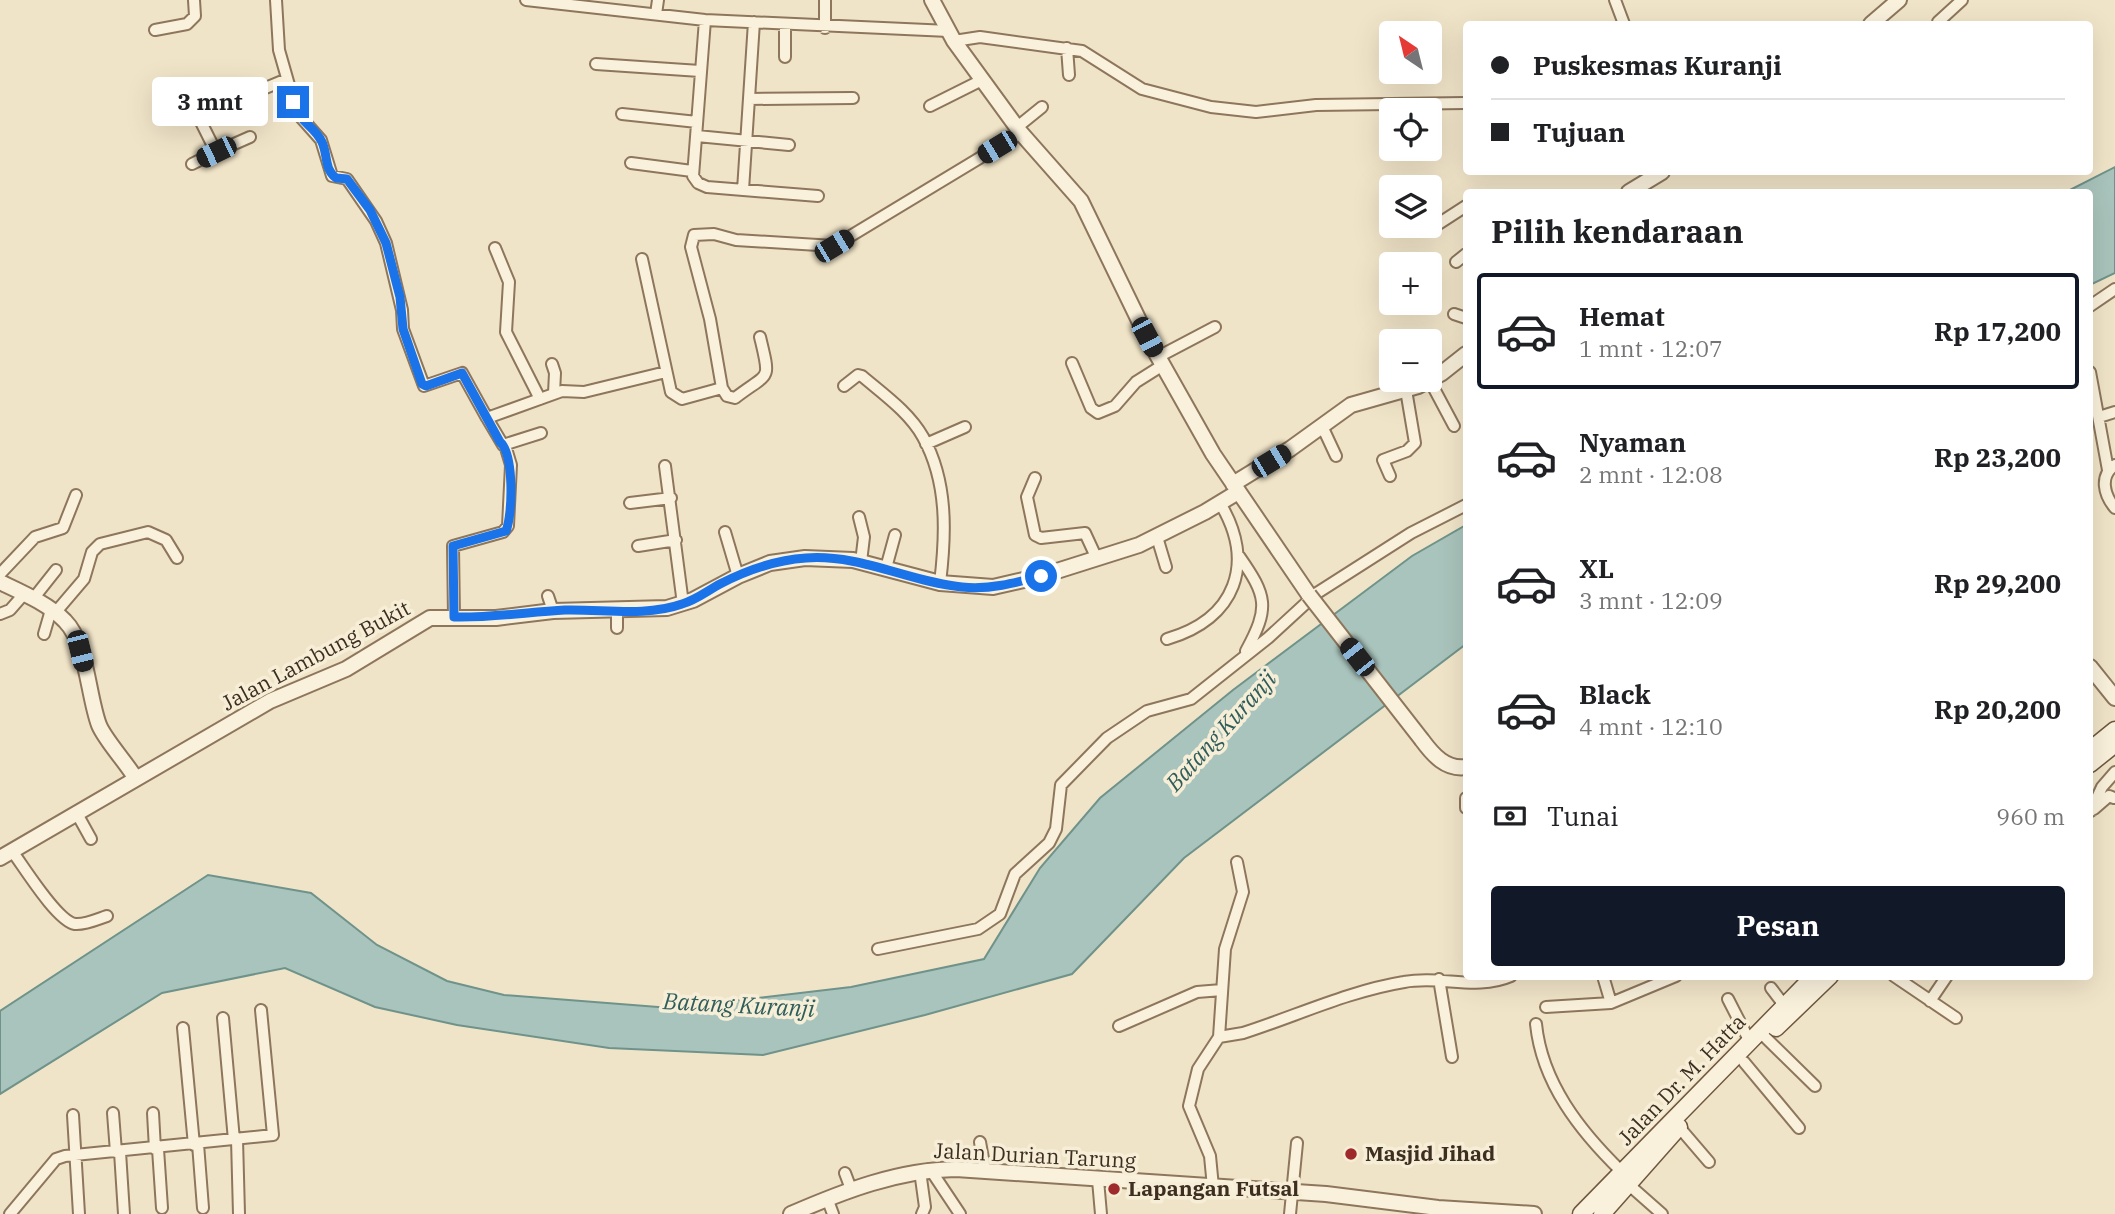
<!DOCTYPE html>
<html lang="id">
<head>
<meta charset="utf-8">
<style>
  :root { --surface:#fff; --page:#f2f2f2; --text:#202124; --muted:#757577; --line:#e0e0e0; --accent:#111827 }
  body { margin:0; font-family:"IBM Plex Serif",serif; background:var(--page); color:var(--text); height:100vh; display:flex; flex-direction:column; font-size:26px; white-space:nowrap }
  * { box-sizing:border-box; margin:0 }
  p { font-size:23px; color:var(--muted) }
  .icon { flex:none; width:38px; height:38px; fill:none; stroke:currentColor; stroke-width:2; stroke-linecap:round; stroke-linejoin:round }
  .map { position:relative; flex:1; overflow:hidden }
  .panel { position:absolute; left:1463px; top:189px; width:630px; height:791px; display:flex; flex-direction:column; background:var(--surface); border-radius:7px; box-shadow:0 7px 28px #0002 }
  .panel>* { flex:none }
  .banner { position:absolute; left:1463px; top:21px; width:630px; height:154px; border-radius:7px; box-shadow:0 7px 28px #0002; display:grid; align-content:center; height:154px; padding:0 28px; background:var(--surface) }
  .needle { width:46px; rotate:325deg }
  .tools { position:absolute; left:1379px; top:21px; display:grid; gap:14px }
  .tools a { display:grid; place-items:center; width:63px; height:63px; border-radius:7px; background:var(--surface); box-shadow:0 7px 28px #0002; font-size:35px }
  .end { position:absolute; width:32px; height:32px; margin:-16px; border:9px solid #1a73e8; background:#fff; box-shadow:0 0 0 4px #fff }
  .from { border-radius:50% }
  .bubble { position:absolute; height:49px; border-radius:7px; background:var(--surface); box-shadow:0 7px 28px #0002; font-size:23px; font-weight:700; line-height:49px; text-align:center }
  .car { position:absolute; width:21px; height:42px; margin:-21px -10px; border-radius:9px; box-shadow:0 0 5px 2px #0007; background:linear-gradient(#222 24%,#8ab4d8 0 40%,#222 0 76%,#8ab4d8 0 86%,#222 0) }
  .banner b { display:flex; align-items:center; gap:24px; height:66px; font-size:26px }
  .banner b+b { border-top:2px solid var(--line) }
  .banner i { width:18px; height:18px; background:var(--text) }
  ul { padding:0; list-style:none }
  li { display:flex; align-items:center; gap:21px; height:116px; margin:0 14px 10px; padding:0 14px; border:4px solid transparent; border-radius:7px }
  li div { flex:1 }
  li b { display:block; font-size:26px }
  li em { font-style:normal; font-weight:700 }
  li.on { border-color:var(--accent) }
  li>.icon { width:63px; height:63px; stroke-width:1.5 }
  h2 { padding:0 28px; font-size:32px; line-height:84px }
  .pay { display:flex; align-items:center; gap:18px; height:77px; padding:0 28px; font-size:26px }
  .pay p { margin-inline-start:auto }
  .primary-button { display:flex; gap:14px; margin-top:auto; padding:14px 28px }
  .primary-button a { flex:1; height:80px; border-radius:7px; background:var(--accent); color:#fff; font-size:28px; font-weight:700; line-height:80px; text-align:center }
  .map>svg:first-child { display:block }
  .water { fill:#a9c4bc; stroke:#6f938a; stroke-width:2 }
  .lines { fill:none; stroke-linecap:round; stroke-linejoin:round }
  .minor-casing { stroke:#8d765c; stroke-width:14 }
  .tertiary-casing { stroke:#8d765c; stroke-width:18 }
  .secondary-casing { stroke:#6f573f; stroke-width:19 }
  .minor { stroke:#faf1dc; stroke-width:10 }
  .tertiary { stroke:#faf1dc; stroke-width:14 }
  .secondary { stroke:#faf1dc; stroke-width:16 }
  .tertiary-bridge-casing { stroke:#8d765c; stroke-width:18; stroke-linecap:butt }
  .tertiary-bridge { stroke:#faf1dc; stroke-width:14 }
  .route { stroke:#1a73e8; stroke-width:9 }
  .poi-dot { fill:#9e2a2b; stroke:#f7eed8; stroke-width:2.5 }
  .labels { text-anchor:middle; stroke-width:7; stroke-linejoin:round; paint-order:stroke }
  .street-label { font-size:21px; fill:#3d2e20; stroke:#f7eed8 }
  .poi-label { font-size:21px; font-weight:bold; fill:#3d2e20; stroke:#f7eed8; text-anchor:start }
  .water-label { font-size:23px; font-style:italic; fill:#2f5d5a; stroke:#f7eed8 }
</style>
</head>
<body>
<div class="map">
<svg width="2115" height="1214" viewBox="0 0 2115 1214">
  <rect width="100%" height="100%" fill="#f0e4c8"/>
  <path class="water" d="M2115,167V273L2090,285V192H2066Z
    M1466,525V644L1184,858L1072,974L925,1015L763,1055L609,1048L457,1025L375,1007L285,968L162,993L0,1094V1011L208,875L311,893L377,945L447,981L504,995L671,1008L851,987L984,959L1040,868L1100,798L1233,690L1412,556Z"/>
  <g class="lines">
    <defs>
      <path id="minor" d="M276,0L279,50L297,113L321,140L332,176L347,179L376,221L386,243L402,310L403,329L424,386L462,373L487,418L562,391L584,392L666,372
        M526,0L705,20L949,31
        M825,0V28
        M1615,0L1624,24
        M656,14L658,0
        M705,20L693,176L698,183L707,187L818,196
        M1938,22L1962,0
        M155,30L187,24L195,16L194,0
        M954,41L980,37L1082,51L1142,89L1211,107L1256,112L1316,105L1466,103
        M1067,48L1069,75
        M785,57V25
        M596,64L700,71
        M177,94L188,117H196L287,79
        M749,99L853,98
        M930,106L982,80
        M622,114L697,122
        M1016,128L1042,107
        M697,136L789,145
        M216,152L250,137
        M631,163L692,171
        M192,164L216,152L198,116
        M743,190L754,22
        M1432,228L1466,206
        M495,248L509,282L506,332L540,399
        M642,259L671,392L682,399L722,388
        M1456,262L1466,254
        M2090,306L2115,289
        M1454,314L1466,318
        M760,337C771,383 770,371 735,398L727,396L722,388L710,319L691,247L694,235L714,234L736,240L834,246L1021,133
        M1388,346L1391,354
        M1158,357L1215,327
        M1072,363L1091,408L1098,413L1115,406L1136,382L1163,365
        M552,364L555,373L554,393
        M1391,367V375
        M2090,372L2108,470
        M1392,380L1393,392
        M1430,381L1454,426
        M844,386L858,375L862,376C883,394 909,412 923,437C948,482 946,534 940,583
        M2099,417L2115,412
        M487,418L503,445L541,433
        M1322,426L1336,456
        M926,444L965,427
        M2115,465C2099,476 2104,495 2115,508
        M665,466L683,604
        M1390,476L1383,460L1407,451L1415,443L1406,390
        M1035,478L1027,497L1035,535L1041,538L1085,533L1097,559
        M630,503L671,498
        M859,517L864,537L861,562
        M725,532L738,576
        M1157,537L1166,567
        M638,546L676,540
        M1239,556C1267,596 1270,607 1246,651
        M886,568L895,535
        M0,574L35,537L63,528L76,495
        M548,596L553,611
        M33,599L56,570
        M55,613L84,579L92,552L100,544L148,532L166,540L177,558
        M0,614L10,610L24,594
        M454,617L453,546L503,532L508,526L511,465L505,445
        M617,628V612
        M44,634L51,610
        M1167,639C1236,619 1256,563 1220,503
        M1466,798V808
        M2094,809L2109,796L2114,798
        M2091,811L2102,787L2115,772
        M76,812L91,839
        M12,851C24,867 57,921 75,924C85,925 98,919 107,916
        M878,949L978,929L1000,914L1015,874L1049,843L1056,829L1061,785L1107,738L1147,711L1191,699L1268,638L1317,593L1411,533L1466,505
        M1603,976L1611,1003
        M1894,976L1956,1018
        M1439,979L1452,1057
        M1771,988L1784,1005
        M1728,999L1749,1040
        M1930,1001L1947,976
        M1546,1007L1611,1003L1676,976
        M223,1018L234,1140
        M1536,1024C1542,1083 1580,1131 1621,1171
        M1119,1026L1197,992L1222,990
        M183,1028L194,1145
        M1219,1037L1243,1033C1296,1016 1349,991 1404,982C1441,975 1476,991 1511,976
        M1766,1038L1815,1086
        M1744,1062L1799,1128
        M113,1113L116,1152
        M153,1113L155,1149
        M73,1115L79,1214
        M1679,1127L1709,1162
        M237,1139L239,1214
        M980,1142L985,1170
        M198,1144L203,1208
        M158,1149L162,1208
        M120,1152L124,1214
        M930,1169L960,1214
        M920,1171L925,1207L922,1214
        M845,1173L851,1189
        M1098,1180L1101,1214
        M1628,1184L1662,1214
        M1213,1187L1210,1156L1189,1106L1198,1069L1219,1037L1225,949L1243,892L1237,862
        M827,1198L833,1214
        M10,1214L56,1159L65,1156L273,1135L261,1010
        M1290,1214L1297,1143"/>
      <path id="tertiary" d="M932,0L954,41L1021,133L1081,201L1147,337L1213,454L1309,595
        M1871,24L1899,0
        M1629,192L1662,172
        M1233,484L1290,449L1351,405L1418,386L1442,373L1466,354
        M0,582C21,592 49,604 65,621C87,643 88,696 99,725C105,740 126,762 136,779
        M2090,667L2115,698
        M1422,740C1433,755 1446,770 1466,767
        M0,858L270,701L346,669L430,618H496L553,611L667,608L693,600L738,576L770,563L805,558L853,560L940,583L993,587L1041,576L1139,545L1205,512L1238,492
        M791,1214C844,1191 898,1170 956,1169L1326,1194L1438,1208L1534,1214"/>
      <path id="secondary" d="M2094,747L2115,730
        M2090,764L2115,744
        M1776,1028L1830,976
        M1581,1214L1814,976
        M1602,1214L1679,1127"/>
    </defs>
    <use href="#minor" class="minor-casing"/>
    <use href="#tertiary" class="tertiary-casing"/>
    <use href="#secondary" class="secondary-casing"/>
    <use href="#minor" class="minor"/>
    <use href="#tertiary" class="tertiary"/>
    <use href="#secondary" class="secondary"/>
    <defs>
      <path id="tertiary-bridge" d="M1309,595L1422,740"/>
    </defs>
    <use href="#tertiary-bridge" class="tertiary-bridge-casing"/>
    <use href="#tertiary-bridge" class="tertiary-bridge"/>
  </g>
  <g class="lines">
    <path class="route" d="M293,102C301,125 313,124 322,142C328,155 324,169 336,178L347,179L370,210L386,243L400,297L403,329L422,384L426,386L462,373L500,442C514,454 513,513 506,531L453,546L454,617C492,618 528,612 565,610C604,609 645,617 682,604C696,600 707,591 720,584C747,570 776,560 806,558C861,554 909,582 962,587C989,590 1015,583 1041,576"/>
  </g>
  <g class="poi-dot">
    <circle cx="1351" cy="1154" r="7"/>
    <circle cx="1114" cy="1189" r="7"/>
  </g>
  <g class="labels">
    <g class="street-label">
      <text transform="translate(316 656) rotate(-28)" y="7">Jalan Lambung Bukit</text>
      <text transform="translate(1682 1080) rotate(-46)" y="7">Jalan Dr. M. Hatta</text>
      <text transform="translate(1035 1156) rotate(3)" y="7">Jalan Durian Tarung</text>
    </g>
    <g class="poi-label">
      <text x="1365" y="1161">Masjid Jihad</text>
      <text x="1128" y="1196">Lapangan Futsal</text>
    </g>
    <g class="water-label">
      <text transform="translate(1221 731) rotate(-48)" y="8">Batang Kuranji</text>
      <text transform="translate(739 1005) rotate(3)" y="8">Batang Kuranji</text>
    </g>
  </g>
</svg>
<div class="tools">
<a><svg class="needle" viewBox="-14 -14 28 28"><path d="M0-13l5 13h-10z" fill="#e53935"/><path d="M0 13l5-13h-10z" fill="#757577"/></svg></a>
<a><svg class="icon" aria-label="locate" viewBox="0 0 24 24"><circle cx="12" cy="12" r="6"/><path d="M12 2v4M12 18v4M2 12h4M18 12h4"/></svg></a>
<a><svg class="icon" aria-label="layers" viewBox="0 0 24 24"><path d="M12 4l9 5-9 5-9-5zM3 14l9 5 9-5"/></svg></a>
<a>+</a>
<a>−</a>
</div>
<i class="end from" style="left:1041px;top:576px"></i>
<i class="end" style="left:293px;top:102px"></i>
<div class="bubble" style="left:152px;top:77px;width:116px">3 mnt</div>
<i class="car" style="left:997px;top:147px;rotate:239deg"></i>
<i class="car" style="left:216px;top:152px;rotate:244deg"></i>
<i class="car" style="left:834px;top:246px;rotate:59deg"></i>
<i class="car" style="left:1147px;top:337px;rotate:152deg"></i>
<i class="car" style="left:1271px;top:461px;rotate:59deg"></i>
<i class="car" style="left:80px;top:651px;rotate:166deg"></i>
<i class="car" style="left:1357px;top:657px;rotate:322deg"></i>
<div class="banner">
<b><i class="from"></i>Puskesmas Kuranji</b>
<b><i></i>Tujuan</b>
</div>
<section class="panel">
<h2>Pilih kendaraan</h2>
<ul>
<li class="on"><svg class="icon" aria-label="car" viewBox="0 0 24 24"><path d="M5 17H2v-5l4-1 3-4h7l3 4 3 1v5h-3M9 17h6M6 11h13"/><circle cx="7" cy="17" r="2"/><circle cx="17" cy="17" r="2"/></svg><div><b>Hemat</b><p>1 mnt · 12:07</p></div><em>Rp 17,200</em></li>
<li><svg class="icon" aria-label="car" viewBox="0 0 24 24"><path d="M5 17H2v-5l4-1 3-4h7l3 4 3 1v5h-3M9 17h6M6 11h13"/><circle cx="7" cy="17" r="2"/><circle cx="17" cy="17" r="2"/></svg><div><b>Nyaman</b><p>2 mnt · 12:08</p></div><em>Rp 23,200</em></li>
<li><svg class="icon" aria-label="car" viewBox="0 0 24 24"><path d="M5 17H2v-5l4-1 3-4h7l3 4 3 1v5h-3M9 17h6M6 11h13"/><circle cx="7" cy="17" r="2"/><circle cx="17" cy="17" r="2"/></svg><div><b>XL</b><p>3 mnt · 12:09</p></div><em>Rp 29,200</em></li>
<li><svg class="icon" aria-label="car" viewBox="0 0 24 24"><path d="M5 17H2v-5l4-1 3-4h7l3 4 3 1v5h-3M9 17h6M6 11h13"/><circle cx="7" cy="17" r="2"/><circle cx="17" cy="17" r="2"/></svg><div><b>Black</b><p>4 mnt · 12:10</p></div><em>Rp 20,200</em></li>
</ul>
<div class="pay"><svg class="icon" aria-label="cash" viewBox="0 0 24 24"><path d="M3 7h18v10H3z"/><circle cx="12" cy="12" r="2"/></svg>Tunai<p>960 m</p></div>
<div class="primary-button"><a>Pesan</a></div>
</section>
</div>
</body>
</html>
